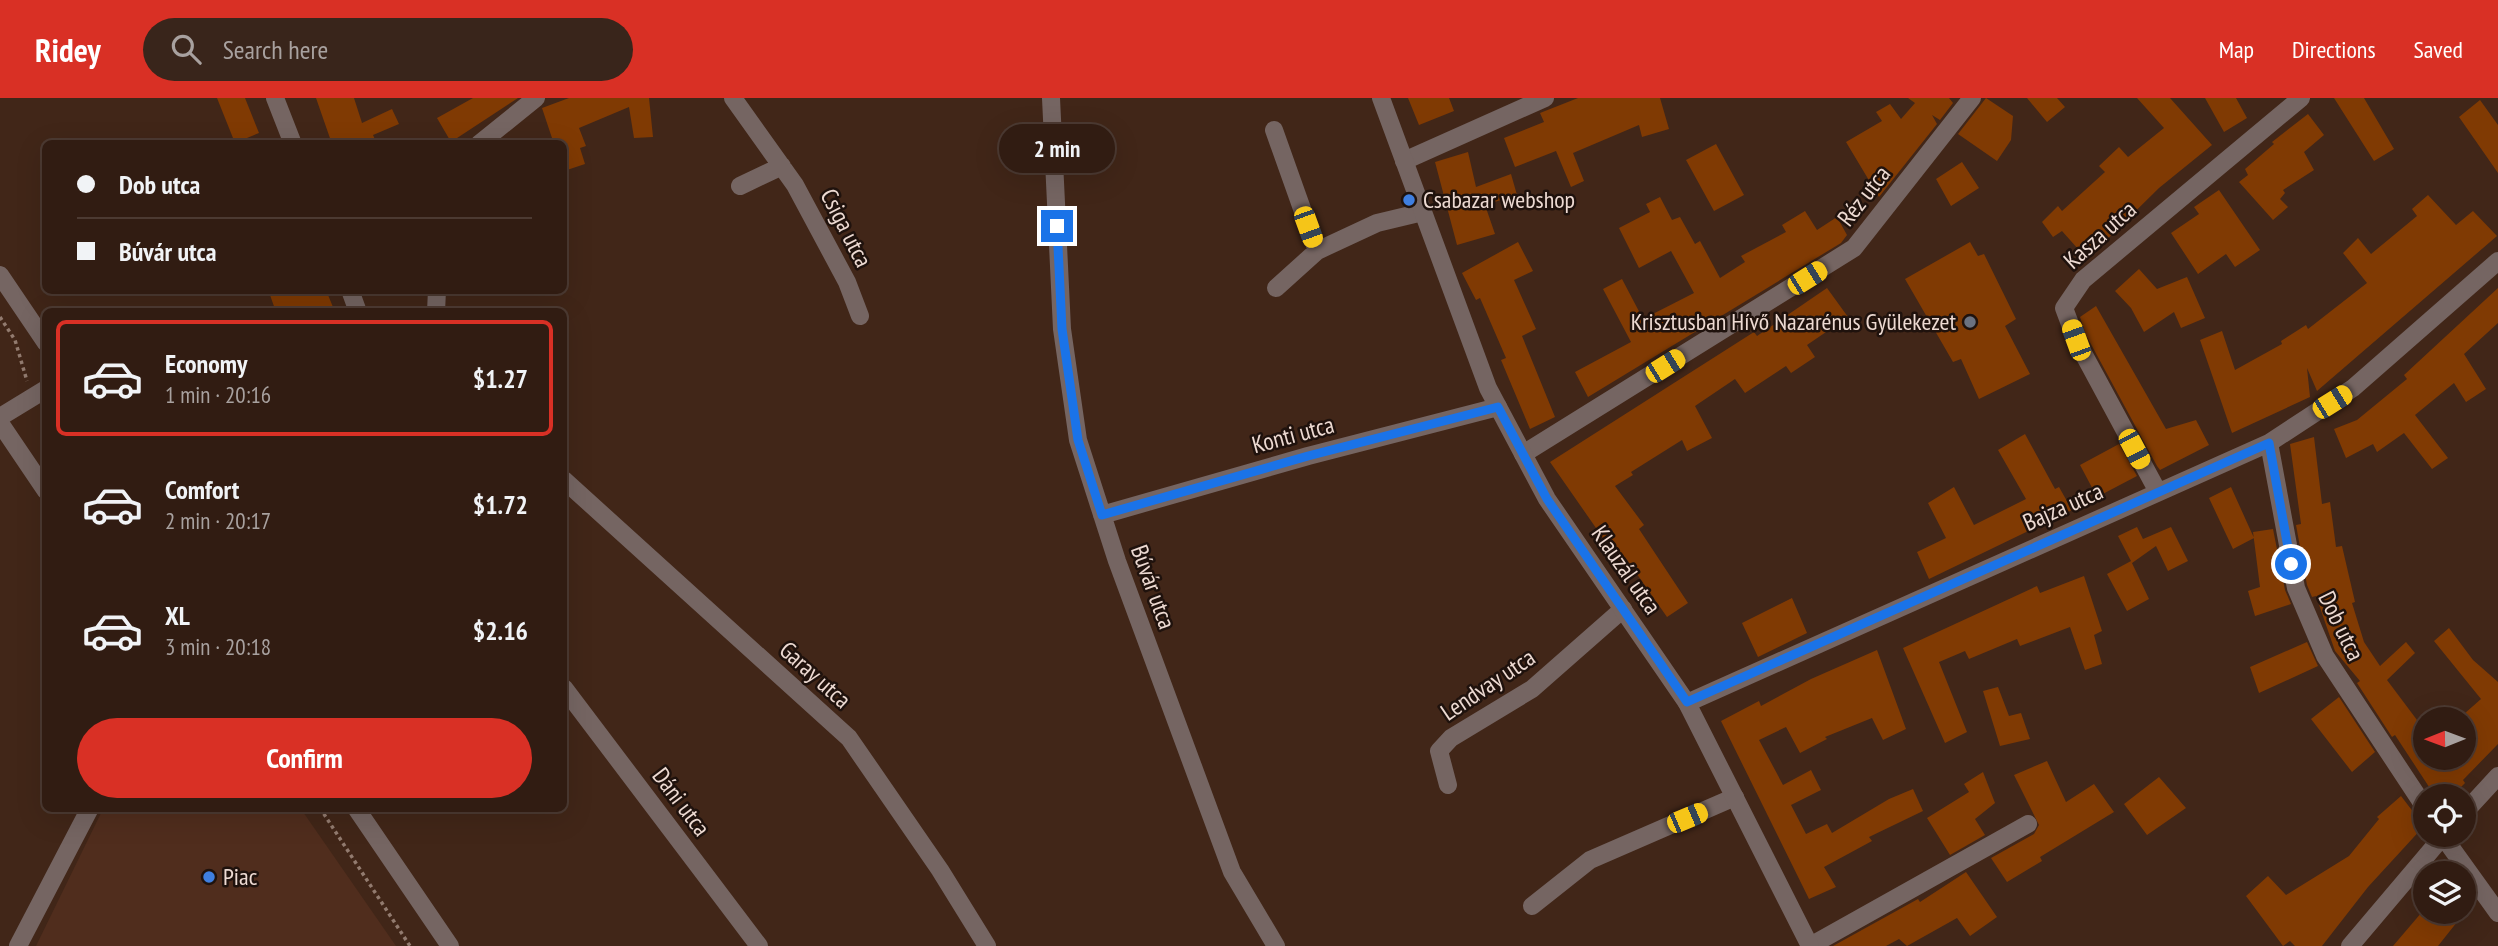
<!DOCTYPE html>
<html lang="en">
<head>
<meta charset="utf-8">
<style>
  :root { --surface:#311c12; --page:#39251b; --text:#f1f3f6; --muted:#a8a19f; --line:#4c3a32; --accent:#d93025 }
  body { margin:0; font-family:"PT Sans Narrow",sans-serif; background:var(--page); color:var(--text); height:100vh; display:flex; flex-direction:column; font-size:26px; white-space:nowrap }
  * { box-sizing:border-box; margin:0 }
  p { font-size:23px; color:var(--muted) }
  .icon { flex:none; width:38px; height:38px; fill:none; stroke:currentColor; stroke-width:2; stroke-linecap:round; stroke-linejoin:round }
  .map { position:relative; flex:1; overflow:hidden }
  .side { position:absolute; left:42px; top:210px; width:525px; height:504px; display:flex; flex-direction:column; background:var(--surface); border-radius:10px; box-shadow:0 7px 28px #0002,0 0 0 2px var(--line) }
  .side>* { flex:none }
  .hud { position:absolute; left:42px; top:42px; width:525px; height:154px; border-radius:10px; box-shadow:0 7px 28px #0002,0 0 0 2px var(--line); display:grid; align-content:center; height:154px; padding:0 35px; background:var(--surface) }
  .needle { width:46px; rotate:269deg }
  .tools { position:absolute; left:2413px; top:609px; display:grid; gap:14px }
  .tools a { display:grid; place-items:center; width:63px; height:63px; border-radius:50%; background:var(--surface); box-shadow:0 7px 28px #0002,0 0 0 2px var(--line); font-size:35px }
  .end { position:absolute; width:32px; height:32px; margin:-16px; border:9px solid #1a73e8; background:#fff; box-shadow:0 0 0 4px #fff }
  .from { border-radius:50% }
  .bubble { position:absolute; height:49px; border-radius:24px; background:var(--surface); box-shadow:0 7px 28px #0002,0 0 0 2px var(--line); font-size:23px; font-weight:800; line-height:49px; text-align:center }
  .car { position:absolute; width:21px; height:42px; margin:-21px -10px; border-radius:9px; box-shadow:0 0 5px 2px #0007; background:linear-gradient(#f5c518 24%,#345 0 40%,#f5c518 0 76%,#345 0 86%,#f5c518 0) }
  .hud b { display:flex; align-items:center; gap:24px; height:66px; font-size:26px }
  .hud b+b { border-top:2px solid var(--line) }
  .hud i { width:18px; height:18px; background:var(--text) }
  ul { padding:12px 0 0; list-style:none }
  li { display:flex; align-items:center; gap:21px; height:116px; margin:0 14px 10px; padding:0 21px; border:4px solid transparent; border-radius:10px }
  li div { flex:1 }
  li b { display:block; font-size:26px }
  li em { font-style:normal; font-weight:800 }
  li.active { border-color:var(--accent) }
  li>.icon { width:63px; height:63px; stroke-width:1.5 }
  .action { display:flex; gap:14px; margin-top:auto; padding:14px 35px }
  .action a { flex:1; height:80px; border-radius:42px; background:var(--accent); color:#fff; font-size:28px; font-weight:800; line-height:80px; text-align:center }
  header { display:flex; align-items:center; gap:42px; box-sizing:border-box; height:98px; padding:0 35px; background:var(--accent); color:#fff }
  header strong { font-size:33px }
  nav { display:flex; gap:38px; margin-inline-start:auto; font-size:24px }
  .search { width:490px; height:63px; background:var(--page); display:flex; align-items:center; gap:18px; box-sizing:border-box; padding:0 24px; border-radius:38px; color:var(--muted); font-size:26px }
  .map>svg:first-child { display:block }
  .built { fill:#502d1d }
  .building { fill:#803a03 }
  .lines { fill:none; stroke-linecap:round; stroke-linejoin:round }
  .path { stroke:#927b6f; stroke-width:3.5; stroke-dasharray:3.5 3.5; stroke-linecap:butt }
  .minor { stroke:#756562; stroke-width:18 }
  .tertiary { stroke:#756562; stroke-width:18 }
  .route { stroke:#1a73e8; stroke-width:9 }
  .shop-dot { fill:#3f7fe0; stroke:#1f120d; stroke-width:2.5 }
  .worship-dot { fill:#6b7280; stroke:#1f120d; stroke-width:2.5 }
  .labels { text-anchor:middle; stroke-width:5; stroke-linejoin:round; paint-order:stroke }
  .street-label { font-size:24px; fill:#eddad2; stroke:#1f120d }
  .poi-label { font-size:24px; fill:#eddad2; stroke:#1f120d; text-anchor:start }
</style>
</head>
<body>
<header>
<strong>Ridey</strong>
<div class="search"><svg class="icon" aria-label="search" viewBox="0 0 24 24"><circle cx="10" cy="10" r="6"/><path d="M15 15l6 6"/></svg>Search here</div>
<nav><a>Map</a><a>Directions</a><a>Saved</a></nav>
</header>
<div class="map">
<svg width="2498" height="848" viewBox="0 0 2498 848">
  <rect width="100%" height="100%" fill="#412618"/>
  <path class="built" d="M103,711H301L396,848H36Z"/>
  <path class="building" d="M217,0H245L259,35L235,45Z
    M316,0H354L362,25L392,11L399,26L373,37L377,46H332Z
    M473,0H518L451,44L437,20Z
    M569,0H649L653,39L634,40L629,9L579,30L586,48L580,50L585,66L564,73V46H554L542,10Z
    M1408,0H1449L1454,13L1419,27Z
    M1578,0H1660L1669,31L1642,39L1639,27L1573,55L1584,83L1571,89L1556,53L1515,69L1504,40L1544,24L1540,15Z
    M1908,0H1949L1953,5L1940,22L1932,17L1937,26L1879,99L1846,44L1882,23L1876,14L1890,6L1901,21L1915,5Z
    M1986,0L2013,18L2011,42L1997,63L1958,36Z
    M2027,0H2057L2065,9L2047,24Z
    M2137,0H2170L2212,47L2159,90L2087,161L2062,133L2053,139L2042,124L2058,108L2062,113L2105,74L2099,68L2119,49L2128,59L2164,30Z
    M2205,0H2236L2247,20L2224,34Z
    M2334,0H2364L2394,51L2374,63Z
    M2480,2L2498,27V75L2459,19Z
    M2308,16L2324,37L2304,54L2314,72L2283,92L2285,95L2280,101L2288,109L2273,122L2239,84L2248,77L2245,71L2274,46L2272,44Z
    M1716,46L1744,97L1714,113L1686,62Z
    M1468,54L1476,89L1511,76L1517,97L1485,107L1495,136L1457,147L1435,64Z
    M1962,64L1979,90L1951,108L1936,81Z
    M2219,92L2260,152L2235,169L2226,156L2198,176L2171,135L2199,116L2194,109Z
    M2428,97L2456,127L2473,113L2497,138L2317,293L2307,270L2310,299L2232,335L2200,242L2222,233L2235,272L2282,246L2281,243L2306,227L2308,231L2367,185L2343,155L2358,140L2371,156L2417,118L2412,111Z
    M1660,99L1672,122L1680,119L1695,146L1700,143L1720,180L1745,164L1741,158L1786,134L1782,127L1805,113L1817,132L1837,119L1847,137L1841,145L1588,299L1575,274L1631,244L1603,191L1622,181L1643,221L1694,195L1671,153L1639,170L1619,130L1650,114L1646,106Z
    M1518,144L1533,173L1514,182L1536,231L1522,238L1555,319L1530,331L1501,262L1506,260L1480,200L1476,202L1462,175Z
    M1970,144L1978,158L1984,156L2016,221L2005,228L2030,276L1979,301L1961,261L1953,264L1905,181Z
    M2139,171L2157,191L2187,179L2205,220L2181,230L2174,214L2144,234L2131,210L2115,193Z
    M1827,190L1848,219L1807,247L1815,259L1791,275L1786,268L1745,295L1735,281L1695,308L1712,340L1687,353L1682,342L1631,374L1633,377L1615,388L1644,427L1639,431L1688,505L1667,519L1625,459L1619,463L1550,364L1754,234L1757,238Z
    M2498,190V225L2464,256L2486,291L2466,304L2454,285L2415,317L2448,360L2432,371L2404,335L2377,354L2373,346L2346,360L2334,331L2357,322L2407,281L2404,277Z
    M281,192H326L335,214H276L270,197Z
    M2096,208L2166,331L2196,322L2209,347L2160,372L2157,368L2086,237L2080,219Z
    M2025,336L2055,391L2059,389L2072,412L1929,481L1917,454L1946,440L1928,405L1954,389L1974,427L2026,401L1998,352Z
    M2314,339L2322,406L2330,404L2336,449L2342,448L2355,504L2352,505L2364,544L2380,568L2406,544L2415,555L2387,582L2426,634V660H2464V616L2481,601L2434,543L2449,530L2473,562L2498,584V646L2463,682L2465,685L2452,698H2435L2395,637L2392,639L2357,585L2360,583L2335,553L2316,498L2312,499L2307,487L2296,427L2301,426L2290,346Z
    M2119,346L2137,378L2097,399L2080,367Z
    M2231,389L2254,440L2233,451L2209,400Z
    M2137,429L2143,441L2171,429L2188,463L2168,473L2156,448L2132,465L2118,438Z
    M2273,431L2285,492L2291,506L2255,518L2248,493L2260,489L2253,434Z
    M2131,463L2149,501L2127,513L2107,476Z
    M2084,478L2102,533L2094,537L2102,566L2085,572L2070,529L2020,548L2017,541L1969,561L1965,553L1939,564L1967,634L1945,645L1903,550L2037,488L2040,495Z
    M1792,500L1807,535L1758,559L1742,525Z
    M2307,544L2318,568L2259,595L2250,569Z
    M1877,552L1906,631L1883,642L1872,620L1825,639L1827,641L1800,655L1786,629L1759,642L1783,687L1811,672L1821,692L1791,707L1806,736L1827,726L1832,735L1889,701L1913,691L1923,713L1869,739L1872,743L1824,769L1836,789L1809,801L1721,623L1759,603L1761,608L1811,581Z
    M1998,589L2009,618L2021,615L2030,641L2000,648L1983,593Z
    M2339,599L2375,654L2352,674L2311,621Z
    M2047,663L2066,704L2094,686L2114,714L2040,759L2042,763L2007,784L1991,760L2034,736L2039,727L2014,677Z
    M1983,674L1995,705L1975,721L1985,737L1950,757L1927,720L1969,694L1964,686Z
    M2159,679L2186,710L2147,737L2124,706Z
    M2401,698L2424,728L2368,789L2322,848H2295L2290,843L2283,848L2246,798L2268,778L2286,797L2349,758L2379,721L2377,719Z
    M1966,774L1997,819L1970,838L1957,820L1907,848L1899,841L1886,848H1833L1918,801L1920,804Z
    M2422,814H2465L2438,848H2393Z"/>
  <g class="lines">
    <path class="path" d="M0,219L15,242L27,283
      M320,710L410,848"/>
    <path class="minor" d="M275,0L293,46
      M733,0L795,87L847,184L860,218
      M1051,0L1062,231L1078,342L1117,463L1232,774L1276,848
      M1274,32L1317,153
      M479,46L536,0
      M1404,63L1545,0
      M740,88L782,68
      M1276,190L1317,153L1377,125L1423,114
      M350,192L358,214
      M436,214L437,192
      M0,319L46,291
      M0,325L46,393
      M2269,345L2296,490L2325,558L2426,711
      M1523,356L1854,150L1972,0
      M564,382L849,640L940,772L987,848
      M2158,394L2076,242L2064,210L2083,182L2301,0
      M1102,417L1308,358L1498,309
      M564,590L759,848
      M1687,605L2269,345L2353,290L2498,163
      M1448,687L1439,653L1451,640L1532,591L1623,511
      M2464,715L2498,678
      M2442,737L2498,815
      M1532,808L1590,762L1735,699
      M18,848L90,710
      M1810,848L2028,726
      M2350,848L2444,737"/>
    <path class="tertiary" d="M1381,0L1488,290L1547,401L1687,605L1810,848
      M0,177L46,245
      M356,710L450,848"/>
  </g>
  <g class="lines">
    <path class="route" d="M1057,128L1062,231L1078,342L1102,417L1308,358L1498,309L1547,401L1687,604L2269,345L2291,466"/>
  </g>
  <g class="shop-dot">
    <circle cx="1409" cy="102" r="7"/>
    <circle cx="209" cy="779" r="7"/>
  </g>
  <circle class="worship-dot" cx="1970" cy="224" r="7"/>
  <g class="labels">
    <g class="street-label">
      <text transform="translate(1864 98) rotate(-52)" y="8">Réz utca</text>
      <text transform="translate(846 130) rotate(63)" y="8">Csiga utca</text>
      <text transform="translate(2100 137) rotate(-42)" y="8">Kasza utca</text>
      <text transform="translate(1293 337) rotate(-15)" y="8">Konti utca</text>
      <text transform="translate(2063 409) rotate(-24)" y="8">Bajza utca</text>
      <text transform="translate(1626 472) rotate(55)" y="8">Klauzál utca</text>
      <text transform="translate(1153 489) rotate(70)" y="8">Búvár utca</text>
      <text transform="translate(2341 528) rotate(64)" y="8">Dob utca</text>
      <text transform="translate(815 577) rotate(42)" y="8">Garay utca</text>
      <text transform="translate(1488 587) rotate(-34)" y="8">Lendvay utca</text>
      <text transform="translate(681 704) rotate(53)" y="8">Dáni utca</text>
    </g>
    <g class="poi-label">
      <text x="1423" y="110">Csabazar webshop</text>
      <text x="1956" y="232" text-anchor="end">Krisztusban Hívő Nazarénus Gyülekezet</text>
      <text x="223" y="787">Piac</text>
    </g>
  </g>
</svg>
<div class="tools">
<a><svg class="needle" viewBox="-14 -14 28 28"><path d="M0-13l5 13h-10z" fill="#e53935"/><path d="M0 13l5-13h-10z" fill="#a8a19f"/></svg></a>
<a><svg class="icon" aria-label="locate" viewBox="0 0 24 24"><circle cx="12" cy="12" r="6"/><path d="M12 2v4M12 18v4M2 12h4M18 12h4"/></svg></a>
<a><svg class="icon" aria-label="layers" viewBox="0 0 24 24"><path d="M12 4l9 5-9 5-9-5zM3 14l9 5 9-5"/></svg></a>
</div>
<i class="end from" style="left:2291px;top:466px"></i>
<i class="end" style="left:1057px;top:128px"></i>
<div class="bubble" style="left:999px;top:26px;width:116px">2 min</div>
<i class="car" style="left:1308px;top:129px;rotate:160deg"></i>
<i class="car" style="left:1807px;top:180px;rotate:58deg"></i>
<i class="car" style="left:2076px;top:242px;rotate:340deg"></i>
<i class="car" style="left:1665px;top:268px;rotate:58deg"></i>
<i class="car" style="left:2332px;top:304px;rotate:58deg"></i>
<i class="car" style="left:2134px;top:351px;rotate:152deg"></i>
<i class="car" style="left:1687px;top:720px;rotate:67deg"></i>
<div class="hud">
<b><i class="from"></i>Dob utca</b>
<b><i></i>Búvár utca</b>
</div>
<section class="side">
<ul>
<li class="active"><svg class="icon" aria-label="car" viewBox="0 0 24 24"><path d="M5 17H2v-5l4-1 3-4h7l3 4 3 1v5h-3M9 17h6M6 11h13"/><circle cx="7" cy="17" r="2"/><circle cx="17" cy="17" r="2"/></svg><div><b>Economy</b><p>1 min · 20:16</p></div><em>$1.27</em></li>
<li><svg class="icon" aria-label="car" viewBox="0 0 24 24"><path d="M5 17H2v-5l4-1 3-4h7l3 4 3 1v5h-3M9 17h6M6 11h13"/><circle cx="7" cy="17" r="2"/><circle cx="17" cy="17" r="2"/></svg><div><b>Comfort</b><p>2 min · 20:17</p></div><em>$1.72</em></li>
<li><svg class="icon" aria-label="car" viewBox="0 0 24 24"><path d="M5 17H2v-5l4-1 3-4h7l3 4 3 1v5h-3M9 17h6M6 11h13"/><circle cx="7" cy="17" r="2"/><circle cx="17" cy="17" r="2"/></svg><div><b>XL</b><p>3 min · 20:18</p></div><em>$2.16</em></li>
</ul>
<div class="action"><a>Confirm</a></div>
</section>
</div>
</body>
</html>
